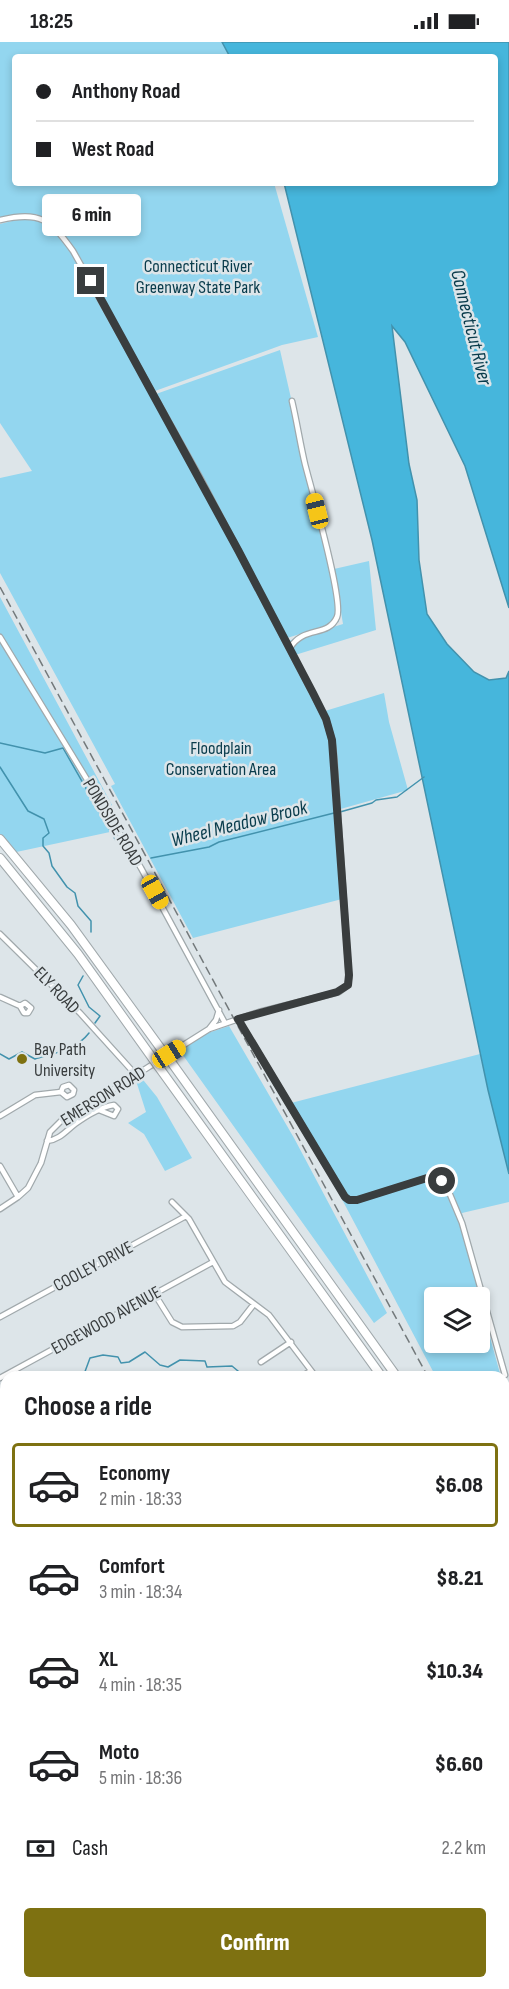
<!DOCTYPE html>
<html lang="en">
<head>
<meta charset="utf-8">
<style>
  :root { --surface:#fff; --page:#f2f2f2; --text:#202124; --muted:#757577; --line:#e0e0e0; --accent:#7e7111 }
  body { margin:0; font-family:"Sofia Sans Condensed",sans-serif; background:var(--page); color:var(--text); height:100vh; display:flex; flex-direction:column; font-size:22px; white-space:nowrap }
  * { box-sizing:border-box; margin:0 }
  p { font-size:20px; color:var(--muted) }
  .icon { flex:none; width:33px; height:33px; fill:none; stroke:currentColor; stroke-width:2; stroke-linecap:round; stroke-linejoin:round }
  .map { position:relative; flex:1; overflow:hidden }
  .panel { position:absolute; left:0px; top:1329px; width:510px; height:618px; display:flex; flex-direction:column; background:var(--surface); border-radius:18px 18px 0 0; box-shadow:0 3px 9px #0003 }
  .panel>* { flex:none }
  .guide { position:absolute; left:12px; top:12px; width:486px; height:132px; border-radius:6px; box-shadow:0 3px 9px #0003; display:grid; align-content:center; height:132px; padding:0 24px; background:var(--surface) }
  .controls { position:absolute; left:424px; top:1245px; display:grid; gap:12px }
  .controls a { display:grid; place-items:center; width:66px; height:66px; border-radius:6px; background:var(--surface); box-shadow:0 3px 9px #0003; font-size:30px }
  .end { position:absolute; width:27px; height:27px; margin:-14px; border:8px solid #393d3e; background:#fff; box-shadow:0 0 0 3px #fff }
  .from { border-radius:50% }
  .bubble { position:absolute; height:42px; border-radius:6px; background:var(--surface); box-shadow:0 3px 9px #0003; font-size:20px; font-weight:800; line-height:42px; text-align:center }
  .car { position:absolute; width:18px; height:36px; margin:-18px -9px; border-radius:8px; box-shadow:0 0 4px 2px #0007; background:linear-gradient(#f5c518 24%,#345 0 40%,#f5c518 0 76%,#345 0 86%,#f5c518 0) }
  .guide b { display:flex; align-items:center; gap:21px; height:57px; font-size:22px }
  .guide b+b { border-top:2px solid var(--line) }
  .guide i { width:15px; height:15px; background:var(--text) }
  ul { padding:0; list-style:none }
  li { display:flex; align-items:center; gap:18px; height:84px; margin:0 12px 9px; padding:0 12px; border:3px solid transparent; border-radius:6px }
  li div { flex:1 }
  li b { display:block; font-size:22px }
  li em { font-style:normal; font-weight:800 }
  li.current { border-color:var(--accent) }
  li>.icon { width:54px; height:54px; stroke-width:1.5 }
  h2 { padding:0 24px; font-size:27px; line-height:72px }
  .pay { display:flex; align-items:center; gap:15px; height:66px; padding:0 24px; font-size:22px }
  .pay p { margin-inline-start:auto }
  .action { display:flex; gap:12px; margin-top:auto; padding:12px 24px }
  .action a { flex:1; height:69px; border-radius:6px; background:var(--accent); color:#fff; font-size:24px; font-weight:800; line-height:69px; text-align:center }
  .status { display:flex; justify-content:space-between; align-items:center; height:42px; padding:0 30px; background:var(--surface); direction:ltr }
  .status svg { height:16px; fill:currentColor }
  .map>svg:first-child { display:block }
  .green { fill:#93d6ef }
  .water { fill:#46b6dc; stroke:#4292ad; stroke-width:1.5 }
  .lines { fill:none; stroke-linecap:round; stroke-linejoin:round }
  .stream { stroke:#4292ad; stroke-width:1.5 }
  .minor-casing { stroke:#a1a9ac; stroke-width:7 }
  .major-casing { stroke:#a1a9ac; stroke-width:8 }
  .highway-casing { stroke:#a1a9ac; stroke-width:10 }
  .minor { stroke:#fff; stroke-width:4.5 }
  .major { stroke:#fff; stroke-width:6 }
  .highway { stroke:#fff; stroke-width:8 }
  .rail { stroke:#73797b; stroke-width:1.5; stroke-dasharray:9 4.5; stroke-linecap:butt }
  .highway-bridge-casing { stroke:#a1a9ac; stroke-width:10; stroke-linecap:butt }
  .highway-bridge { stroke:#fff; stroke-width:8 }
  .route { stroke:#393d3e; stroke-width:8 }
  .poi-dot { fill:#7e7111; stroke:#dde5e9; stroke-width:2 }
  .labels { text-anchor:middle; stroke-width:5; stroke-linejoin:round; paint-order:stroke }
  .park-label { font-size:18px; fill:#083b4b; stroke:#dde5e9 }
  .street-label { font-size:18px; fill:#393d3e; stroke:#dde5e9 }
  .poi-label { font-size:18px; fill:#393d3e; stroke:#dde5e9; text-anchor:start }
  .water-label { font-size:20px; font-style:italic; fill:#083b4b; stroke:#dde5e9 }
</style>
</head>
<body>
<div class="status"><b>18:25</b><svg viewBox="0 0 49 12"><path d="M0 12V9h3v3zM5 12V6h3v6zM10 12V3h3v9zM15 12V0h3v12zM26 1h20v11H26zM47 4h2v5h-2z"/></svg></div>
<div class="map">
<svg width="509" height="1947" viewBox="0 0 509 1947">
  <rect width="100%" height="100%" fill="#dde5e9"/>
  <path class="green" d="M0,0H222L231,15H15V141H274L318,295L282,303L155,349L80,216L63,192L48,178L36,172H23L0,179Z
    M35,175L54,188L70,206L155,357L328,681L342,857L193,896L111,744L115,742L0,531V436L32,429L0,381V182L24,176Z
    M280,308L332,536L339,580L287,596L156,352Z
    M369,519L376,588L295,613L288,599L343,582L334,527Z
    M0,555L112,763L100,770L110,790L7,812L0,804Z
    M384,651L389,680L408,748L337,768L330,680L325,669Z
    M229,984L294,1096L387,1271L374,1281L175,1002Z
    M480,1012L509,1132V1160L462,1171L468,1192L479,1255L435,1256V1300H480V1259L501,1335H436L291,1061Z
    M131,1023L157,1055L192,1116L165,1129L144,1092L128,1081L146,1070Z
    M504,1345L507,1355L509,1354V1472L504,1462Z
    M509,1781V1927L504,1925V1783Z
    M181,1941H485L492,1947H168Z"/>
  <path class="water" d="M222,0H509V566L465,424L405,300L392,284L409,422L417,458L419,518L427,572L447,602L474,630L489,638L506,636L509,629V1132L488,1048L372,498L284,141H495V15H230Z"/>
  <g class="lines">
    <path class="stream" d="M0,701L45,711L63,706L116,799L121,800L127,808
      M0,725L28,769L44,777L49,791L43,796V804L49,811L52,824L67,845L75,851L78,864L91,879V890
      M340,770L372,761L376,758L397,755L424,735
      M151,816L209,805L219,800L334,771
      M83,934L78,943L89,965L100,974L95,981
      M0,1012L9,1017L22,1010L35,1017C55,1011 76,1008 89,991
      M83,1335L90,1316L103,1313L118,1315L121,1321L129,1320L145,1310L160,1323L168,1325L180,1318L205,1319L207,1325L232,1324L244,1334L252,1335
      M0,1382L6,1378
      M504,1420L509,1421"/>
    <defs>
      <path id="minor" d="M0,178C40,169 50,177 73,209L202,439L326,677L332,698L334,713L349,936L347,944L339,950L259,970L209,987L112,1048L79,1065L61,1079L50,1090L41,1121L28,1146L18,1155L0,1167
        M0,595L141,826L225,981
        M290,606C304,583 328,596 337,575C344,559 311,446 305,422C300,401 297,380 292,359
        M0,892L80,971L136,1033
        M0,955L20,964L24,971H28L31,966L25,961L20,964
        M238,977L345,1155L349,1158H357L427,1136H436L446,1143L462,1181L505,1333
        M209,987L216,978L219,968
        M0,1074L35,1053L61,1050L67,1055L73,1052L74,1048L69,1043L63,1045L61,1050
        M47,1099C59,1098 66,1089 75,1082C86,1074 101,1065 114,1063L118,1067L114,1074L99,1068
        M0,1124L18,1155
        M172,1160L189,1177L225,1240L269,1273L316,1335
        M154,1251L172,1280L182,1285L233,1284L240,1280L254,1262
        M0,1275L186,1174
        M261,1320L291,1300
        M177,1335H194
        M300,1335L311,1329
        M0,1336L213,1220
        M0,1435L6,1432
        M0,1492L6,1488
        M0,1581L6,1577
        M0,1651L6,1659
        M504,1690L509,1702
        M0,1754L6,1764
        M504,1776L509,1773
        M0,1816L6,1812
        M0,1870L6,1867
        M0,1922L6,1928
        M17,1941L22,1947
        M428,1941L434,1947
        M151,1947L164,1941"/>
      <path id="major" d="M0,1530L6,1537
        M0,1695L6,1691"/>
      <path id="highway" d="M0,797L71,883L164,1011
        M0,816L78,912L153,1017
        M169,1017L397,1335
        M158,1024L382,1335
        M504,1501L509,1510
        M504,1520L509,1529
        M504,1931L509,1933
        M493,1941L500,1947"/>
    </defs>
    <use href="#minor" class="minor-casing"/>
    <use href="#major" class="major-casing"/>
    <use href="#highway" class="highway-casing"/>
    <use href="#minor" class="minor"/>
    <use href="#major" class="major"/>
    <use href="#highway" class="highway"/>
    <path class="rail" d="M0,545L428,1335
      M504,1475L509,1485"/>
    <defs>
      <path id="highway-bridge" d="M164,1011L169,1017
        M153,1017L158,1024"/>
    </defs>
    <use href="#highway-bridge" class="highway-bridge-casing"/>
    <use href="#highway-bridge" class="highway-bridge"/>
  </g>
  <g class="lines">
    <path class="route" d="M91,239L238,508L313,651L326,677L332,698L349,933L348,943L337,950L238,977L345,1155L349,1158H357L427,1136H436L442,1139"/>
  </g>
  <circle class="poi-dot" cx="22" cy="1017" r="6"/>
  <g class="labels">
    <g class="park-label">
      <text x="198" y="230">Connecticut River<tspan x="198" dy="21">Greenway State Park</tspan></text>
      <text x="221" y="712">Floodplain<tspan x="221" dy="21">Conservation Area</tspan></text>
    </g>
    <g class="street-label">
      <text transform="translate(113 780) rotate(59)" y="6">PONDSIDE ROAD</text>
      <text transform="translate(57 948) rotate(46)" y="6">ELY ROAD</text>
      <text transform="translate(103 1054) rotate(-32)" y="6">EMERSON ROAD</text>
      <text transform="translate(93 1224) rotate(-28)" y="6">COOLEY DRIVE</text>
      <text transform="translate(106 1278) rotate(-29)" y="6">EDGEWOOD AVENUE</text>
    </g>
    <g class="poi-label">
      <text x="34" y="1013">Bay Path<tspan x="34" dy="21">University</tspan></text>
    </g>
    <g class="water-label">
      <text transform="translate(472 285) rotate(76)" y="7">Connecticut River</text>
      <text transform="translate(239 781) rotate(-14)" y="7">Wheel Meadow Brook</text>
    </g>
  </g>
</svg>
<div class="controls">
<a><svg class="icon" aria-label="layers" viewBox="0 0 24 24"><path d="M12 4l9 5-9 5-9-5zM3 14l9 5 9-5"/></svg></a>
</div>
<i class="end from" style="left:442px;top:1139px"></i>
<i class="end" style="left:91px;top:239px"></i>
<div class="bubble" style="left:42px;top:152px;width:99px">6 min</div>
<i class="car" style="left:317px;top:469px;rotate:346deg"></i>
<i class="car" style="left:155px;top:850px;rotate:151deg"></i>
<i class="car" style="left:169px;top:1012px;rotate:58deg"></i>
<div class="guide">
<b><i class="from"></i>Anthony Road</b>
<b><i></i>West Road</b>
</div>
<section class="panel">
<h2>Choose a ride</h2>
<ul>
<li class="current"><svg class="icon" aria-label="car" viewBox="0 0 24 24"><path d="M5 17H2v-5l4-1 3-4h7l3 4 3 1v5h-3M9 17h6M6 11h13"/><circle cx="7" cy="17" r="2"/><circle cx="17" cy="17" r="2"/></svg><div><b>Economy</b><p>2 min · 18:33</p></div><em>$6.08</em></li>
<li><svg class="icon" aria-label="car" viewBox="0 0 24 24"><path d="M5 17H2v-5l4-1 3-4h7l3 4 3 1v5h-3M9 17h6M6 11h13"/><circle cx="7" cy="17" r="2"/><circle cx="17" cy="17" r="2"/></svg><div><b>Comfort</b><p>3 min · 18:34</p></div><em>$8.21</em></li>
<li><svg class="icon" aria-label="car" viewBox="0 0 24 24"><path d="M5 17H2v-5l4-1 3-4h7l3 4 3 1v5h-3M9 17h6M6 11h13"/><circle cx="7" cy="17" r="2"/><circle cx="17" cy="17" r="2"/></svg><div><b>XL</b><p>4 min · 18:35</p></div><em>$10.34</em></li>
<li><svg class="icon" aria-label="car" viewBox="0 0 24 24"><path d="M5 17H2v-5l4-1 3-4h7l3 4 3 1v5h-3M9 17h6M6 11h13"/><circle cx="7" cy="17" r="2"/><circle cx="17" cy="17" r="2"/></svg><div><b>Moto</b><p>5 min · 18:36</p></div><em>$6.60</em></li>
</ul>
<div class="pay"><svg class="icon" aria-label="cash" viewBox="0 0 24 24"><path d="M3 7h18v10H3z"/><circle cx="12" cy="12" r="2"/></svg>Cash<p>2.2 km</p></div>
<div class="action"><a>Confirm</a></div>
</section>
</div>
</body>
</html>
